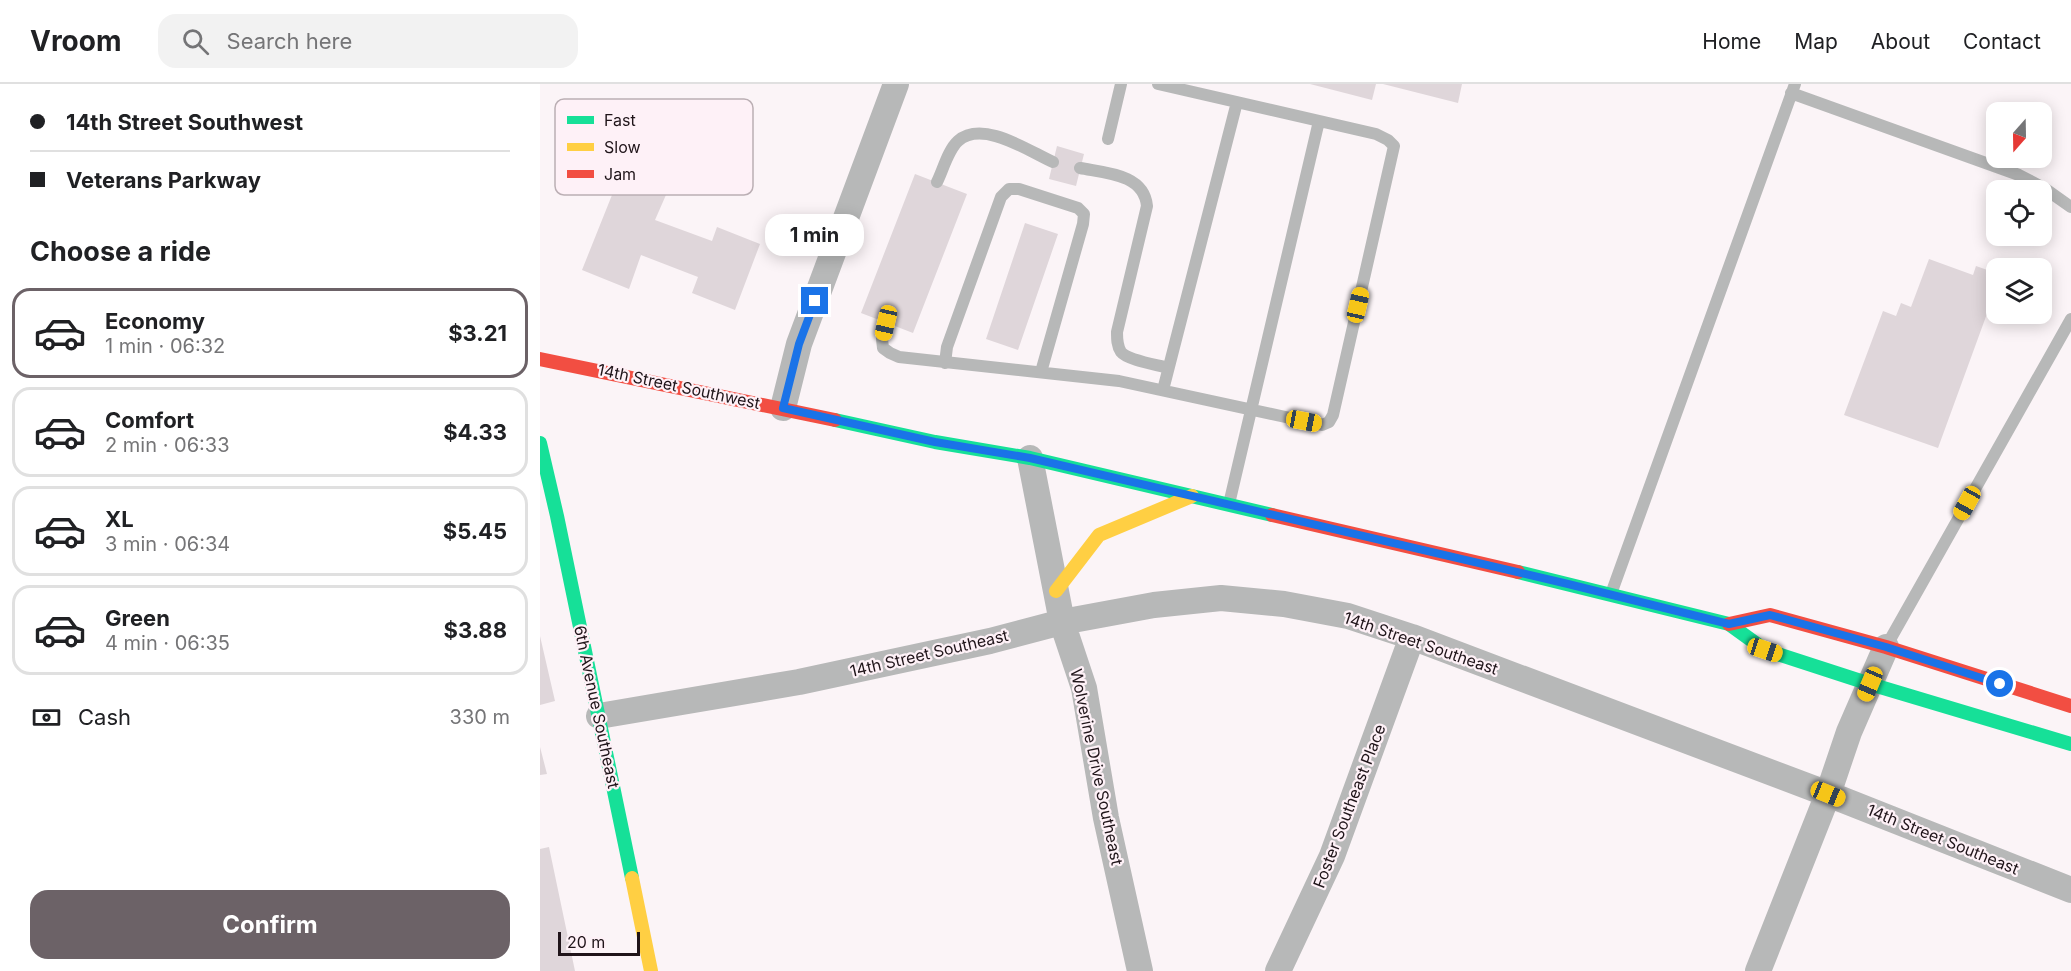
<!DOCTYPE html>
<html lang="en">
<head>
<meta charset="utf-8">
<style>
  :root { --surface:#fff; --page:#f2f2f2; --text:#202124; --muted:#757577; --line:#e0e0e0; --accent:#6c6267 }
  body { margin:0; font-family:Inter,sans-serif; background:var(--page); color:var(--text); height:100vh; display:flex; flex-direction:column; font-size:22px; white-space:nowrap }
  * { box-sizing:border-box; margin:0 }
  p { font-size:20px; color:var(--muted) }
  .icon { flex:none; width:33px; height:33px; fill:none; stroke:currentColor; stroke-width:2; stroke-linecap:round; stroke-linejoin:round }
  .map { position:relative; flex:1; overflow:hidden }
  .panel { display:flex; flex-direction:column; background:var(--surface); width:540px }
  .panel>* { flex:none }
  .guide { display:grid; align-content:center; height:132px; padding:0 30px; background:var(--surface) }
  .needle { width:39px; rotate:200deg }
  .tools { position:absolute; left:1446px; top:18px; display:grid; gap:12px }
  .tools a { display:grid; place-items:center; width:66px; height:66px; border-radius:12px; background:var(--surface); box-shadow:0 3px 15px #0003; font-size:30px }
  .scale { position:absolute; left:18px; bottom:15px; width:82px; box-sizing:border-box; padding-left:6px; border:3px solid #1f1419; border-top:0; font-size:16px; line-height:21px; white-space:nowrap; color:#1f1419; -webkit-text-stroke:4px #fef1f7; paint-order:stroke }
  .end { position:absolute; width:27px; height:27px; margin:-14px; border:8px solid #1a73e8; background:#fff; box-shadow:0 0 0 3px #fff }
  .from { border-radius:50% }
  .bubble { position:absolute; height:42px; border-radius:18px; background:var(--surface); box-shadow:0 3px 15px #0003; font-size:20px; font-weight:700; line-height:42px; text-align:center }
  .car { position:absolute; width:18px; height:36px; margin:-18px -9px; border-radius:8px; box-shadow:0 0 4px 2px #0007; background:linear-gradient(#f5c518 24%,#345 0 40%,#f5c518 0 76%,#345 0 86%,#f5c518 0) }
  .guide b { display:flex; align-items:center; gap:21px; height:57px; font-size:22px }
  .guide b+b { border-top:2px solid var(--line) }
  .guide i { width:15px; height:15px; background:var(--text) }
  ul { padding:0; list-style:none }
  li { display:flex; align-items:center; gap:18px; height:90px; margin:0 12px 9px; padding:0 18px; border:3px solid var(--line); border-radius:18px }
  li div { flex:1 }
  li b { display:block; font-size:22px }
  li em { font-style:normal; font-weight:700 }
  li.current { border-color:var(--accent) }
  li>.icon { width:54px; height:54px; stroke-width:1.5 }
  h2 { padding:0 30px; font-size:27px; line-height:72px }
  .pay { display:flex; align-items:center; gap:15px; height:66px; padding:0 30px; font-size:22px }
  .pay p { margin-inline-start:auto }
  .button { display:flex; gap:12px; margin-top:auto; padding:12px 30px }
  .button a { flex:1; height:69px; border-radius:18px; background:var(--accent); color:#fff; font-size:24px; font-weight:700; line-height:69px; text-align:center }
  header { display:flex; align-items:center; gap:36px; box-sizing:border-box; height:84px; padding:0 30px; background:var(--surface); border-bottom:2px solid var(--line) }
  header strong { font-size:28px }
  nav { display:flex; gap:33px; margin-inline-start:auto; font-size:21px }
  .search { width:420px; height:54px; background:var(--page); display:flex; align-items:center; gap:15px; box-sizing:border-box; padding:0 21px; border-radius:18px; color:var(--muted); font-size:22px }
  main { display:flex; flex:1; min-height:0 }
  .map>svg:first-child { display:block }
  .building { fill:#dfd6da }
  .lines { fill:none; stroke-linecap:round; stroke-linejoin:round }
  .lane { stroke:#b7b8b8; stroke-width:12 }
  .street { stroke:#b7b8b8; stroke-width:26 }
  .fast { stroke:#16e098; stroke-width:14 }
  .slow { stroke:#ffcf43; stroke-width:14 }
  .jam { stroke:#f24e42; stroke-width:14 }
  .route { stroke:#1a73e8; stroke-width:8 }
  .labels { text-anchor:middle; stroke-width:4.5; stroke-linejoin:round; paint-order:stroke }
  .street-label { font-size:16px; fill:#1f1419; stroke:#fef1f7 }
  .key { fill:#fef1f7; stroke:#bbafb4; stroke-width:1.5 }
  .key-label { font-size:16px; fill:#1f1419 }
</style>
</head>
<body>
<header>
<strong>Vroom</strong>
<div class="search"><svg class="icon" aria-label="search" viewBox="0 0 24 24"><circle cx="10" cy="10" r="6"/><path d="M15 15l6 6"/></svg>Search here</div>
<nav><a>Home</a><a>Map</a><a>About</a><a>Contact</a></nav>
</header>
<main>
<section class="panel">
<div class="guide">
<b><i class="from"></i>14th Street Southwest</b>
<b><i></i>Veterans Parkway</b>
</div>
<h2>Choose a ride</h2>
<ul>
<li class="current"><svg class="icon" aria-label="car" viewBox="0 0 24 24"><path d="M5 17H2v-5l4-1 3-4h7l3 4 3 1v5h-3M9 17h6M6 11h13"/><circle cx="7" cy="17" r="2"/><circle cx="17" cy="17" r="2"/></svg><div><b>Economy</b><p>1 min · 06:32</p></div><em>$3.21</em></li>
<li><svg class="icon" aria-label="car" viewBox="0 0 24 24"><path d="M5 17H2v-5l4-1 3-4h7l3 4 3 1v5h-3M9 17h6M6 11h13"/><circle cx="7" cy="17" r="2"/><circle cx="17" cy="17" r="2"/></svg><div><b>Comfort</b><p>2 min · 06:33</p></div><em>$4.33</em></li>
<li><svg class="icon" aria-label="car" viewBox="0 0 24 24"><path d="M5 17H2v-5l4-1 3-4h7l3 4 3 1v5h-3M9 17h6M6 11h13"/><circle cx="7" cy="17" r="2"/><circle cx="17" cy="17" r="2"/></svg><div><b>XL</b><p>3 min · 06:34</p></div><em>$5.45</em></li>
<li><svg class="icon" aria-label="car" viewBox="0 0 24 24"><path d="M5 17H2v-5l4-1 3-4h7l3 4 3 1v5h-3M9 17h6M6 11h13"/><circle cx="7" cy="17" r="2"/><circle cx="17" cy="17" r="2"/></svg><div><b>Green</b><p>4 min · 06:35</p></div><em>$3.88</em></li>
</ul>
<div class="pay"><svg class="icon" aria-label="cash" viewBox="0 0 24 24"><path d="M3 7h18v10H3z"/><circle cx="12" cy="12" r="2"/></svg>Cash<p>330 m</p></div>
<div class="button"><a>Confirm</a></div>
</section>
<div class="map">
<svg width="1531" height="887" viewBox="0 0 1531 887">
  <rect width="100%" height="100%" fill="#fbf4f7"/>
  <path class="building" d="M770,0H836L832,16Z
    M843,0H922L918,19Z
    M517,62L544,70L536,102L509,95Z
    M82,86L129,104L115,136L172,157L177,143L220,160L195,226L152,209L158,193L101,171L89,205L42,186Z
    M375,90L427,110L373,249L321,229Z
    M485,139L518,150L478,266L446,255Z
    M1389,175L1433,191L1436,182L1456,189V205L1398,364L1304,331L1343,227L1356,232L1361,219L1371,223Z
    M0,552L15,617L0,621Z
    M0,663L7,690L0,691Z
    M9,763L35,887H0V765Z"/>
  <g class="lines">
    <path class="lane" d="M1251,9L1479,91L1504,104L1531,123
      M568,55L581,0
      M540,84C566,89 604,90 607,122L577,248C577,255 577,262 581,268C587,276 618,281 628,284
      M397,98C403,86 408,66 418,57C443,35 490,68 513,78
      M346,239L342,255L343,264L350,269L359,273L579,297L782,341L789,338L793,331L854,62L848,56L836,50L618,0
      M405,279L407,263L461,113L469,105H479L538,124L544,130L543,140L501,288
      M623,306L697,18
      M689,420L779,37
      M1071,510L1255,0
      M1347,561L1531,235"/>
    <path class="street" d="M243,324L259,260L356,0
      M490,374L522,538L544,604L566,734L600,887
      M59,632L259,598L450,557L522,538L614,521L681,514L744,520L808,532L872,553L1288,710L1531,806
      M738,887L792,772L872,553
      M1218,887L1288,710L1309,648L1346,563"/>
    <path class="fast" d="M295,336L395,358L490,374L732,431
      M0,359L17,432L92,794
      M978,488L1189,540L1225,566L1330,600L1531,660"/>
    <path class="slow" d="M516,507L559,451L652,412
      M92,794L111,887"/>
    <path class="jam" d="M0,275L295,336
      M732,431L978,488
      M1189,540L1230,531L1346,563L1531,622"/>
  </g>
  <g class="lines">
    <path class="route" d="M275,217L259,260L243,324L395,358L490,374L1028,500L1189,540L1230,531L1346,563L1460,600"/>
  </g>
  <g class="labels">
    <g class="street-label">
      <text transform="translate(139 302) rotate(12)" y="6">14th Street Southwest</text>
      <text transform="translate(881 559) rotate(19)" y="6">14th Street Southeast</text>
      <text transform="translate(389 569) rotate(-13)" y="6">14th Street Southeast</text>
      <text transform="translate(57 623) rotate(78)" y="6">6th Avenue Southeast</text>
      <text transform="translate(557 683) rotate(78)" y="6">Wolverine Drive Southeast</text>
      <text transform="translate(809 722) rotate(-69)" y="6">Foster Southeast Place</text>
      <text transform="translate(1403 755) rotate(22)" y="6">14th Street Southeast</text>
    </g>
  </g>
  <rect x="15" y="15" width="198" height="96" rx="9" class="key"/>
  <rect x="27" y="32" width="27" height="8" fill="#16e098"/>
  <rect x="27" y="59" width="27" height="8" fill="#ffcf43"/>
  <rect x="27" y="86" width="27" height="8" fill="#f24e42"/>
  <g class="key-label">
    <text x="64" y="42">Fast</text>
    <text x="64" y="69">Slow</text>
    <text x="64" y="96">Jam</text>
  </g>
</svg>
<div class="tools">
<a><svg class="needle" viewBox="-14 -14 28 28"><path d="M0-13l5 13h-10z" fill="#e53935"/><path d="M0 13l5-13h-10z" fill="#757577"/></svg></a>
<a><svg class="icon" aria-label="locate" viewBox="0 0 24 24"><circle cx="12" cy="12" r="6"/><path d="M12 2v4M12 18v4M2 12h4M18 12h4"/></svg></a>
<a><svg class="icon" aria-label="layers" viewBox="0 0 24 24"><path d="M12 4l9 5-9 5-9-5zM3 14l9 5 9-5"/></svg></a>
</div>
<div class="scale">20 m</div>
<i class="end from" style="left:1460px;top:600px"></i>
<i class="end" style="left:275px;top:217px"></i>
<div class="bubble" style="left:225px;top:130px;width:99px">1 min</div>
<i class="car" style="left:818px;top:221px;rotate:13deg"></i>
<i class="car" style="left:346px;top:239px;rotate:193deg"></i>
<i class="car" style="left:764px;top:337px;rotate:101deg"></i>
<i class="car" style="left:1427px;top:419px;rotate:209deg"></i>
<i class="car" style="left:1225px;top:566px;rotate:108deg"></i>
<i class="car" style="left:1330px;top:600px;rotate:203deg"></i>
<i class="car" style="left:1288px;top:710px;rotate:112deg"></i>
</div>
</main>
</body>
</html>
